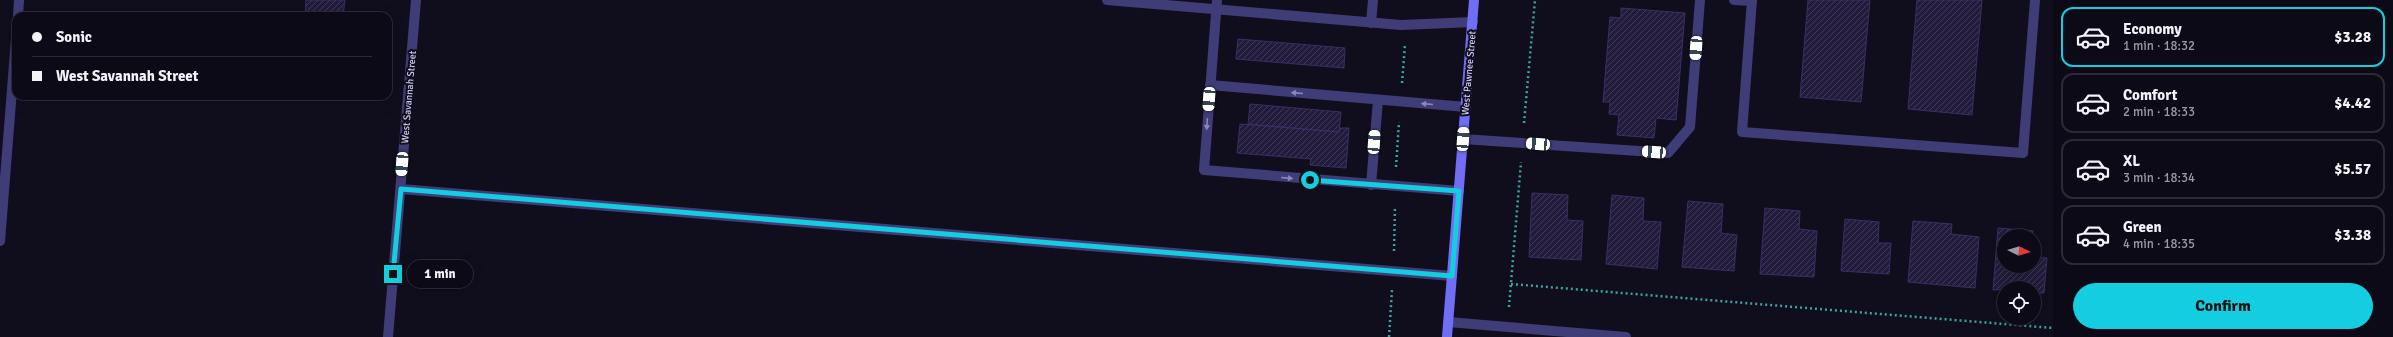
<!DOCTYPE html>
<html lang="en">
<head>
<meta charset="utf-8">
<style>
  :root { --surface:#0c0a16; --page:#1a1823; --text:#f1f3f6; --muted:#9a9aa1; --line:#2c2b35; --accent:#14cde0 }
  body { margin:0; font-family:Signika,sans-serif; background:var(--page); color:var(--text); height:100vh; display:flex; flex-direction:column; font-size:15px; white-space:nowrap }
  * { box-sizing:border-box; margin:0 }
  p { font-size:13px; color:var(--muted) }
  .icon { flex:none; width:22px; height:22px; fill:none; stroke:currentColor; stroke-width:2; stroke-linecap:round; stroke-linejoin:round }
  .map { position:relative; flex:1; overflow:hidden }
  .details { display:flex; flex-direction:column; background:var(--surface); width:340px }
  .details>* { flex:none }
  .hud { position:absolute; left:12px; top:12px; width:380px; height:88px; border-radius:12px; box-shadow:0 4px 16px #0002,0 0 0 1px var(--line); display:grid; align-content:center; height:88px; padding:0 20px; background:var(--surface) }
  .needle { width:26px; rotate:95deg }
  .tools { position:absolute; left:1997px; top:229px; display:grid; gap:8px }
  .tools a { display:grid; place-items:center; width:44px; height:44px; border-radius:50%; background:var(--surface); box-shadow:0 4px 16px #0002,0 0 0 1px var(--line); font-size:20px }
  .end { position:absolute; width:18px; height:18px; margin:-9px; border:5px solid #14cde0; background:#111; box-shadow:0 0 0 2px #111 }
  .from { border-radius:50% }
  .bubble { position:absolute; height:28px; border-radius:14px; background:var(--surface); box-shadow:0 4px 16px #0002,0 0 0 1px var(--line); font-size:13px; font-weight:700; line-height:28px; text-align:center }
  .car { position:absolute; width:12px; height:24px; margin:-12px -6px; border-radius:5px; box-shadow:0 0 3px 1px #0007; background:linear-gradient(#fff 24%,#345 0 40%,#fff 0 76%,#345 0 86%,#fff 0) }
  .hud b { display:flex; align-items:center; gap:14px; height:38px; font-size:15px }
  .hud b+b { border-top:1px solid var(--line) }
  .hud i { width:10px; height:10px; background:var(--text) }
  ul { padding:7px 0 0; list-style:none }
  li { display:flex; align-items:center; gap:12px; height:60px; margin:0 8px 6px; padding:0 12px; border:2px solid var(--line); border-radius:12px }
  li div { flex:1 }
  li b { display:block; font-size:15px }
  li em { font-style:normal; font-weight:700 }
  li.active { border-color:var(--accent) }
  li>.icon { width:36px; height:36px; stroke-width:1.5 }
  .cta { display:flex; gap:8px; margin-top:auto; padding:8px 20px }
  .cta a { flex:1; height:46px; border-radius:24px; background:var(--accent); color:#111; font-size:16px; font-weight:700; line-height:46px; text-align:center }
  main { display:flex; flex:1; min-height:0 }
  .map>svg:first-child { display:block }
  .building { fill:url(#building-hatch); stroke:#3a2f66 }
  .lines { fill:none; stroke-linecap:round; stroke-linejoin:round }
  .path { stroke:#38a59e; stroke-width:2.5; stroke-dasharray:2 3; stroke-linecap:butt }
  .lane { stroke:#3f3d78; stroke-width:10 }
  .street { stroke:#3f3d78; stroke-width:10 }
  .secondary { stroke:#706ef2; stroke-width:10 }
  .oneway { fill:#8986ba }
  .route { stroke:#14cde0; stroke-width:5 }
  .labels { text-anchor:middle; stroke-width:4; stroke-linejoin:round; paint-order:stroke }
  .street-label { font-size:10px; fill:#d3cefb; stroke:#100e1d }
</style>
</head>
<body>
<main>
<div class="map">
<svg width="2053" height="337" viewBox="0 0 2053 337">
  <defs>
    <pattern id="building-hatch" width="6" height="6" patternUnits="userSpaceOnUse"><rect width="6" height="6" fill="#221b3c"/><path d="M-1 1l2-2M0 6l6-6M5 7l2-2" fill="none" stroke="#413b59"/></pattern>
  </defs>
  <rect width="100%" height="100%" fill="#100e1d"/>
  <path class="building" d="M306,0H345L343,16H305Z
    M1808,0H1870L1861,102L1800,97Z
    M1917,0H1982L1972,115L1908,109Z
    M1621,8L1685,13L1676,120L1656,118L1654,138L1617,135L1619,115L1609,114L1610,102H1603L1610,17L1621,18Z
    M1238,39L1345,48L1344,68L1236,59Z
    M1250,104L1341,112L1339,132L1248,124Z
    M1240,124L1339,132L1340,128H1349L1346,168L1310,165L1311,159L1237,153Z
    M1532,193L1568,195L1567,220L1583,221L1581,260L1529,257Z
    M1612,195L1644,198L1643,221L1661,222L1657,269L1606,264Z
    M1688,201L1723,204L1721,233L1737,235L1734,271L1682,267Z
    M1765,208L1800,211L1799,229L1817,231L1814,277L1760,274Z
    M1845,219L1879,222L1878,243H1891L1889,274L1841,271Z
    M1913,221L1952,224L1951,234L1979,237L1975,288L1908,282Z
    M1998,228L2033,231L2032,236H2004V266H2034V257L2047,258L2044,293H2034V288L1993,290Z"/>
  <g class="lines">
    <path class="path" d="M1402,83L1405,44
      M1524,123L1535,0
      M1396,167L1399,122
      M1394,251L1395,206
      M1511,284L2053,328
      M1509,307L1521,162
      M1389,337L1392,290"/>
    <path class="lane" d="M1107,0L1401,25L1473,22
      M1217,0L1204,170L1459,191
      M1734,0L1752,1
      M1752,0L1742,132L2023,153L2035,0
      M1371,23L1373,0
      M1210,85L1466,107
      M1463,139L1668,153L1690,127L1700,0
      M1371,185L1378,100"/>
    <path class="street" d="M18,16L19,0
      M401,189L1452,276
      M0,241L16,39
      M1448,322L1626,337
      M388,337L416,0"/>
    <path class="secondary" d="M1447,337L1474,0"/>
  </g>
  <defs><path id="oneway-solid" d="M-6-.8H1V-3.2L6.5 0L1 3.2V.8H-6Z"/></defs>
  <g class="oneway">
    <use href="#oneway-solid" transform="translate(1297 93) rotate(-175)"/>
    <use href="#oneway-solid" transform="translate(1427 104) rotate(-175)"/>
    <use href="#oneway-solid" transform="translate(1207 124) rotate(94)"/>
    <use href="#oneway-solid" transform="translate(1287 178) rotate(5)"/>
  </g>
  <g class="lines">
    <path class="route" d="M393,274L401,189L1452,276L1459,191L1310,180"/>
  </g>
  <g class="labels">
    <g class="street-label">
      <text transform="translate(1468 73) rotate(-85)" y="4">West Pawnee Street</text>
      <text transform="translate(408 97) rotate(-85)" y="4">West Savannah Street</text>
    </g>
  </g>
</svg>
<div class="tools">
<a><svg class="needle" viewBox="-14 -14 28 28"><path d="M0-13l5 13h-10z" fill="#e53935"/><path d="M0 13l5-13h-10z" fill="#9a9aa1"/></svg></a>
<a><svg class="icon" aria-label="locate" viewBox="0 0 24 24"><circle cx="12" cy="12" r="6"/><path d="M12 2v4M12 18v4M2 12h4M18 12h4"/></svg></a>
</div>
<i class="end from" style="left:1310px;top:180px"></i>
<i class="end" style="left:393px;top:274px"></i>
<div class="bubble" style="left:407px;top:260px;width:66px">1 min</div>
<i class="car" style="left:1696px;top:48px;rotate:184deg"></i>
<i class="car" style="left:1209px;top:99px;rotate:184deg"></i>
<i class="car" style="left:1463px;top:139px;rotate:4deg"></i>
<i class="car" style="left:1374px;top:142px;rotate:4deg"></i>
<i class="car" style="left:1538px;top:144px;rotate:274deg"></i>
<i class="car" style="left:1654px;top:152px;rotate:274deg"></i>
<i class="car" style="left:402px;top:164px;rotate:184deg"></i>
<div class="hud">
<b><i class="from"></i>Sonic</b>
<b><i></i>West Savannah Street</b>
</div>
</div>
<section class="details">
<ul>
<li class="active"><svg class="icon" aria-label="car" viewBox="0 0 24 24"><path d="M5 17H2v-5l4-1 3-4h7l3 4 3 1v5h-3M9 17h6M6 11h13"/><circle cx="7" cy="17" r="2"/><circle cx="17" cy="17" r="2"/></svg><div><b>Economy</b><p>1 min · 18:32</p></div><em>$3.28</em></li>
<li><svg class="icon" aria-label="car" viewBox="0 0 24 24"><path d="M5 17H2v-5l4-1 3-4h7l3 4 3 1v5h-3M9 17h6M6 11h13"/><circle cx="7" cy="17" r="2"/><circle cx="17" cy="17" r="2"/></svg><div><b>Comfort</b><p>2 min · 18:33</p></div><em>$4.42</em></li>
<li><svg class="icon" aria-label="car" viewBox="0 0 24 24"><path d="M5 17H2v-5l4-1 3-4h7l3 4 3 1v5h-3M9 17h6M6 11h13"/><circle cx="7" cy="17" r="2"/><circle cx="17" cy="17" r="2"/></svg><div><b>XL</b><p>3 min · 18:34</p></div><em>$5.57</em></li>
<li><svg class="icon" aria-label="car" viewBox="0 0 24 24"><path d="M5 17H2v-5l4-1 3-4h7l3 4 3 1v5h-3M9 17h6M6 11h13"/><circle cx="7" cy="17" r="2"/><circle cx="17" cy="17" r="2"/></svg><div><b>Green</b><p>4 min · 18:35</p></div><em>$3.38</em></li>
</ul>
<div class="cta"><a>Confirm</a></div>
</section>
</main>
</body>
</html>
